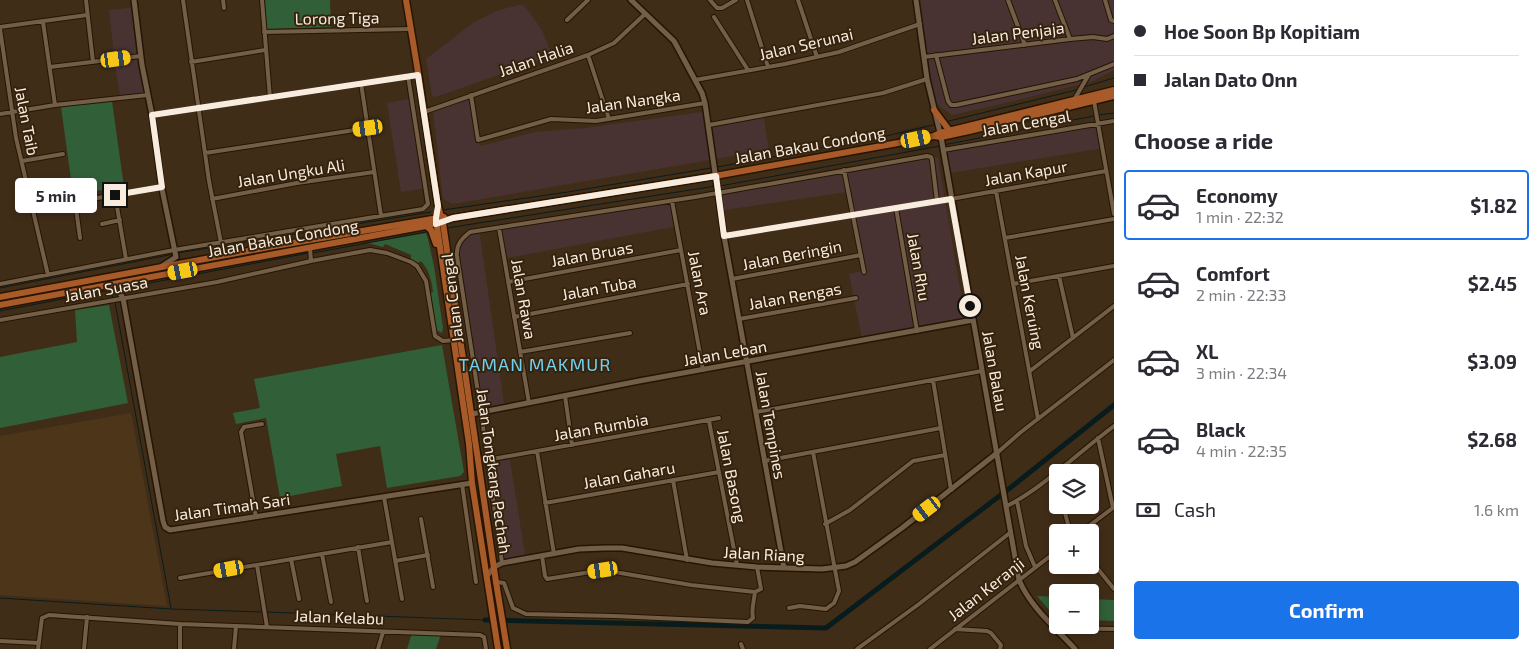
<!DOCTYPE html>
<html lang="en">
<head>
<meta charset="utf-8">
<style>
  :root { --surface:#fff; --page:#f7f7f7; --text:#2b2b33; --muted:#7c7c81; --line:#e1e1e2; --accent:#1a73e8 }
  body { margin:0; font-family:"Exo 2",sans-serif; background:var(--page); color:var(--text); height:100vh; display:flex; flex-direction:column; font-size:19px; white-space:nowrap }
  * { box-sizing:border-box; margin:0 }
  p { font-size:16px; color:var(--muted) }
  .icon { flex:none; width:28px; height:28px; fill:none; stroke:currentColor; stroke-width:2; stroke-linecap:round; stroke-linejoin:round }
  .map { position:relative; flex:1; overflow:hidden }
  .sheet { display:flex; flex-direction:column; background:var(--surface); width:425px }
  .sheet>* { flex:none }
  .top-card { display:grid; align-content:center; height:110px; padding:0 20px; background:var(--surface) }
  .tools { position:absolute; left:1049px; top:464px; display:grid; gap:10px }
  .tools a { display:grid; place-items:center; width:50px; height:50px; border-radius:5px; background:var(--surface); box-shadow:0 2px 8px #0003; font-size:25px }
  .end { position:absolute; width:22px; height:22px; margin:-11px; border:6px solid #f8ecdf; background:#111; box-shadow:0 0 0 2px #111 }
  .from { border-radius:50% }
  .bubble { position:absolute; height:35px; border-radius:5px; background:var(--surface); box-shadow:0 2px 8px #0003; font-size:16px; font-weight:700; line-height:35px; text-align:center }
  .car { position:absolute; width:15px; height:30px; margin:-15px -8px; border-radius:6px; box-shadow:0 0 4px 1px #0007; background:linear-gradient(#f5c518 24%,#345 0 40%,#f5c518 0 76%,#345 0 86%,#f5c518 0) }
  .top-card b { display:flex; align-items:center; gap:18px; height:48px; font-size:19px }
  .top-card b+b { border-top:1px solid var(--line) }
  .top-card i { width:12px; height:12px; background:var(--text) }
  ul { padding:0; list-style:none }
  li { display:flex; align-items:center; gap:15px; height:70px; margin:0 10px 8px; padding:0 10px; border:2px solid transparent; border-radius:5px }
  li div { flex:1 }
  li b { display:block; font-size:19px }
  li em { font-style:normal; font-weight:700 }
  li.active { border-color:var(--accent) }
  li>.icon { width:45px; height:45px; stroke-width:1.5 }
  h2 { padding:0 20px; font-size:22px; line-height:60px }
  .pay { display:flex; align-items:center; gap:12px; height:55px; padding:0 20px; font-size:19px }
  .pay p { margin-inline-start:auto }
  .button { display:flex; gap:10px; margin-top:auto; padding:10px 20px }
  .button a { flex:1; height:58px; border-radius:5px; background:var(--accent); color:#fff; font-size:20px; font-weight:700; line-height:58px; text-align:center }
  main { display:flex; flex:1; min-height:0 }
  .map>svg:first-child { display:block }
  .commercial { fill:#483332 }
  .built { fill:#4d351a }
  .green { fill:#305f38 }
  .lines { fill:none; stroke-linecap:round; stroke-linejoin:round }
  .stream { stroke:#091c1d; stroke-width:1 }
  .canal { stroke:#091c1d; stroke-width:5 }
  .minor-casing { stroke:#261502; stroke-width:6 }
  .tertiary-casing { stroke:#261502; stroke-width:8 }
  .primary-casing { stroke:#261502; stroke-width:9 }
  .minor { stroke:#735e47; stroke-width:4 }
  .tertiary { stroke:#735e47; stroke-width:5 }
  .primary { stroke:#a85a29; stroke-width:6 }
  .route { stroke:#f8ecdf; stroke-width:6 }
  .labels { text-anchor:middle; stroke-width:4; stroke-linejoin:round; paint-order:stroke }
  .street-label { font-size:16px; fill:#f8ecdf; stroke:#35230e }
  .neighbourhood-label { font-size:18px; letter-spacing:1px; fill:#70d0ee; stroke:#35230e }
</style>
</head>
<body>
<main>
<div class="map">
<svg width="1114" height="649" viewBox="0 0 1114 649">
  <rect width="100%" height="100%" fill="#402d18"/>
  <path class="commercial" d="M919,0H1114V70L1093,81L1014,101L952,115L935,103Z
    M519,5H523L527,9L542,30L552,56L436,97L432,96L426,59L473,23L496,11Z
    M138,7L151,96L121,100L116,72L109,10Z
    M474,96L480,146L536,132L585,128L710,111L712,123L763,113L769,150L453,204L443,199L433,111Z
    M415,98L427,188L401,192L387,103Z
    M1099,121L1104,148L944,174L940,148Z
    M928,154L938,158L966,325L863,343L849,274L862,271L847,192L717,211L715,191Z
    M673,199L678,226L502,259L497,227Z
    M479,229L505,410L480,416L454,248L462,236L469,230Z
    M509,454L526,561L502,566L500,561L485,459Z"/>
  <path class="built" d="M131,413L167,606L0,595V436Z"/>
  <path class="green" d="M265,0H330L331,27L266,29Z
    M112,101L124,187L73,194L61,107Z
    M426,233L428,239L434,266L443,328L442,333L436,330L430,293L433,292C432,281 429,270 421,261L418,263L411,259V255L385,244L383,247L368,243Z
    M109,305L128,403L0,428V357L77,342L75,310Z
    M442,345L464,472L460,476L387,488L380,446L336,454L342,486L280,498L266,418L236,424L233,413L260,408L254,379Z
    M1037,596L1057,597V618H1056Z
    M1090,599L1114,600V621L1090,620Z
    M412,633L441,634L436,649H407Z"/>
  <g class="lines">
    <path class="stream" d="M1084,87L1114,78
      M1098,115L1114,113
      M945,122L1080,89
      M943,145L1094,116
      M717,167L886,136L937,124
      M720,186L940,146
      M443,210L568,192L711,168
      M447,228L716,186
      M178,253L431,212
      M313,253L426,232
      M0,288L174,254
      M118,289L309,253
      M115,302L171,608
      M0,311L110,290L113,298
      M0,598L171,609L262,612
      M266,612L485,620"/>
    <path class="canal" d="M485,620L826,628L1010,488L1114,405"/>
    <defs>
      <path id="minor" d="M86,0L93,62
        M183,0L209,181L221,243
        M223,0L224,8
        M262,0L270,98
        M710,0L717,8H722L736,0
        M747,0L768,67
        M798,0L817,57
        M1008,0L1025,45
        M1055,0L1070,39
        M1105,0L1111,20L1114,21
        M714,17L748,70
        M567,20L588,0
        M43,22L55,105
        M0,27L87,15
        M0,29L16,138L48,275
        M264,32L411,29
        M588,55L609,119
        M936,55L948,101L951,105H956L1077,79L1114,64
        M924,57L1070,39L1093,37L1107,39L1114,36
        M191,62L265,50
        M50,67L141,56
        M695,80L785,64L839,52L920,24
        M361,83L381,216
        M471,95L478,140L551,119L596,121L705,103
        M1074,100L1088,76
        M1094,101L1114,214
        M424,112L588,55L614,43L645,14
        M0,114L55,105L148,95
        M152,115L418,75
        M709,125L883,93L927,79
        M943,150L1114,121
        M205,153L368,128
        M22,161L63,154
        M844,170L864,272
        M996,191L1038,419
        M115,195L126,259
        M212,199L297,183L374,172
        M75,201L80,238
        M672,201L703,370
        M896,208L917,331
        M33,209L162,187
        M102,224L120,220
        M499,228L529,403
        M724,236L951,199L1106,171
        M1005,238L1114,219
        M310,248L311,261
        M1059,276L1073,338
        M732,279L861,255
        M508,282L681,250
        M0,284L174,250L423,209L428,204L427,198L408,76
        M1013,284L1114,266
        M514,317L688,284
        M739,319L856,298
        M0,320L217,282L311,261L370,250L387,253L411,262L417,266L426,281L435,336L443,341L454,340
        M520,352L630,333
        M1030,371L1114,306
        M933,380L951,490
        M565,396L572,445
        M756,412L982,371
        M709,421L737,565
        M1098,438L1113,508
        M537,451L554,554
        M997,453L1021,432L1114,360
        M487,460L719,418
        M764,461L941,428
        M673,480L687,560
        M462,484L476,582
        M384,497L402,599
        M1017,501L1026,546L1035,567
        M545,503L719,472
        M1063,505L1070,532
        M1007,506C1044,487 1080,451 1114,426
        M256,517L241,432L244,427L262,424
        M421,519L433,587
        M825,524L850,510L913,461L945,455
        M1081,532L1114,507
        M358,547L367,601
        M322,554L331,602
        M542,556L545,576L547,579L603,570L691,585L755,592L761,589L757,567
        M291,559L299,599
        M1090,559L1114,589
        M395,561L428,555
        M502,563L481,412L457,256C456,245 461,239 470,232L695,197L927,156L931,157L932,160L937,201
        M257,565L267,627
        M180,578L392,542
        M496,582L504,583L513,608L526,614L614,616L748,622L753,618C751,610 754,601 755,592
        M789,608L800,606L826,609L834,603L839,591L813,452
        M180,624V649
        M1055,628L1114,629
        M955,629L987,631L991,633L1001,645L1000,649
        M0,641L39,643
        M741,644L743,649
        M38,649L42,618L49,615L180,624L480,635L484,637L486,649
        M84,649L87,617
        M234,649L236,626
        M378,649L383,632
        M857,649L919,604L1011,532
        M930,649L1058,550"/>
      <path id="tertiary" d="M134,0L142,65L152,115L162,189L176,257
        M631,0L674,41L702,93L705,103L724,236L784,568
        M916,0L927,79L941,137L1019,580C1031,608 1055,627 1075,649
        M162,266L176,257
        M111,285L115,286L123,298L163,521L165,527L170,530L472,483
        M472,414L639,381L973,320
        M487,576L494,567L502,563L579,549L605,548H622L712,563L757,567L822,569L846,566L855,562L902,528L997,453"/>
      <path id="primary" d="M406,0L417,66L438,206L443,223L496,582L507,649
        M934,110L949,130
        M934,136L941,137L969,131L1114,96
        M436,220L469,444L472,483L498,649
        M426,226L431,230L436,244
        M0,297L275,246L444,217
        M0,305L426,226L453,218L715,176L898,143L934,136L940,133L1114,90"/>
    </defs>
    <use href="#minor" class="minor-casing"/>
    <use href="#tertiary" class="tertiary-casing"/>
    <use href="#primary" class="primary-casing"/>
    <use href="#minor" class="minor"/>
    <use href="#tertiary" class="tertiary"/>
    <use href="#primary" class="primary"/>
  </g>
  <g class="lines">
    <path class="route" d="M115,195L162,187L152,115L418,75L438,206L436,218V224L453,218L716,176L724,236L951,199L970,306"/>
  </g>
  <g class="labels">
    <g class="street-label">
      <text transform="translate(337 18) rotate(-1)" y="6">Lorong Tiga</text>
      <text transform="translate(1018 33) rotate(-7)" y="6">Jalan Penjaja</text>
      <text transform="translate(806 44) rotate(-13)" y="6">Jalan Serunai</text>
      <text transform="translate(536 59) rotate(-19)" y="6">Jalan Halia</text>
      <text transform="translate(633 101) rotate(-8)" y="6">Jalan Nangka</text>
      <text transform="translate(27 121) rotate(79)" y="6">Jalan Taib</text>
      <text transform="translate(1026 123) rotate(-10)" y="6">Jalan Cengal</text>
      <text transform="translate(810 145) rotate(-10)" y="6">Jalan Bakau Condong</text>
      <text transform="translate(291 173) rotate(-9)" y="6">Jalan Ungku Ali</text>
      <text transform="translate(1026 173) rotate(-10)" y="6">Jalan Kapur</text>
      <text transform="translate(283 238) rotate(-10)" y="6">Jalan Bakau Condong</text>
      <text transform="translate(592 254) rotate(-10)" y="6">Jalan Bruas</text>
      <text transform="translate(792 255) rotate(-11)" y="6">Jalan Beringin</text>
      <text transform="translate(919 267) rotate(80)" y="6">Jalan Rhu</text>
      <text transform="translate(700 283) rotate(79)" y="6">Jalan Ara</text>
      <text transform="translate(599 288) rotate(-10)" y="6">Jalan Tuba</text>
      <text transform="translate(106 289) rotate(-10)" y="6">Jalan Suasa</text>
      <text transform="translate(795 296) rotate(-10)" y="6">Jalan Rengas</text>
      <text transform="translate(452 298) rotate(-97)" y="6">Jalan Cengal</text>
      <text transform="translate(524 299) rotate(80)" y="6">Jalan Rawa</text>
      <text transform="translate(1030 302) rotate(79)" y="6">Jalan Keruing</text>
      <text transform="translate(725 353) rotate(-10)" y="6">Jalan Leban</text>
      <text transform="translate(995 371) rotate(80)" y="6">Jalan Balau</text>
      <text transform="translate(771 425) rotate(80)" y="6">Jalan Tempines</text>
      <text transform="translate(601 427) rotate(-10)" y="6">Jalan Rumbia</text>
      <text transform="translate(494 471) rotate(82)" y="6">Jalan Tongkang Pechah</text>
      <text transform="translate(629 475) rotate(-10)" y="6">Jalan Gaharu</text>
      <text transform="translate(732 476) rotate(79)" y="6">Jalan Basong</text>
      <text transform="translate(232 507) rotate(-8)" y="6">Jalan Timah Sari</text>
      <text transform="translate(764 554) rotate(3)" y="6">Jalan Riang</text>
      <text transform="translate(986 589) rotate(-38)" y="6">Jalan Keranji</text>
      <text transform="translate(339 617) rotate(2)" y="6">Jalan Kelabu</text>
    </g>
    <g class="neighbourhood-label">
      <text x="535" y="371">TAMAN MAKMUR</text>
    </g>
  </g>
</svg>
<div class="tools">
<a><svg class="icon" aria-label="layers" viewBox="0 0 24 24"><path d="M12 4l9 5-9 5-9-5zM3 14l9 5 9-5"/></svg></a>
<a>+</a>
<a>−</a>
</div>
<i class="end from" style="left:970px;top:306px"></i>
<i class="end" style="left:115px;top:195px"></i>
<div class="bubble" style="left:15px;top:178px;width:82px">5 min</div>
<i class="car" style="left:116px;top:59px;rotate:82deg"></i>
<i class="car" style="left:368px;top:128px;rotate:262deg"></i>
<i class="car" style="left:916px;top:139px;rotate:78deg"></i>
<i class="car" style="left:183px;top:271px;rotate:259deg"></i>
<i class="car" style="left:927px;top:509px;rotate:233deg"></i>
<i class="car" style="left:229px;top:569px;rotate:260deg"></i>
<i class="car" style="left:603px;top:570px;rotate:261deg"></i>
</div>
<section class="sheet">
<div class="top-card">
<b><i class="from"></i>Hoe Soon Bp Kopitiam</b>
<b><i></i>Jalan Dato Onn</b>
</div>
<h2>Choose a ride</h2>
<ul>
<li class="active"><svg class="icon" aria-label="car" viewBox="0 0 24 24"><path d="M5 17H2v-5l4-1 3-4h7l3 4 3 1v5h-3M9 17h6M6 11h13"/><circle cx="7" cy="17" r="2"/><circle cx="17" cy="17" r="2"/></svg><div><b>Economy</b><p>1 min · 22:32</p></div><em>$1.82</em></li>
<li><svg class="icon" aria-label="car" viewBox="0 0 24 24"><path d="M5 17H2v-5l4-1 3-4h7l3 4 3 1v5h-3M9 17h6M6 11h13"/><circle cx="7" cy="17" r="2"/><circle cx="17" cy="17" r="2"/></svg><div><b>Comfort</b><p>2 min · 22:33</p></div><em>$2.45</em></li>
<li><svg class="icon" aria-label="car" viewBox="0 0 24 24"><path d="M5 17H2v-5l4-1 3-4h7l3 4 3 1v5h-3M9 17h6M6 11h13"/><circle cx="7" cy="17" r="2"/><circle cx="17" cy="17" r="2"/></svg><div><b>XL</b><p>3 min · 22:34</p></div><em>$3.09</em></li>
<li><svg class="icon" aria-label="car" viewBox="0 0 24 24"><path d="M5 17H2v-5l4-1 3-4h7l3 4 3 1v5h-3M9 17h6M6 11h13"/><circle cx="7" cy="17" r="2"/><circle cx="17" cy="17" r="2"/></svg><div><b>Black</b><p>4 min · 22:35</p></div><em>$2.68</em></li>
</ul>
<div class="pay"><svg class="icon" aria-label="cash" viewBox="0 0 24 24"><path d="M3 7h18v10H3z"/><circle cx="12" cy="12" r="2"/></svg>Cash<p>1.6 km</p></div>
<div class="button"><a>Confirm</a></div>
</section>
</main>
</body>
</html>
